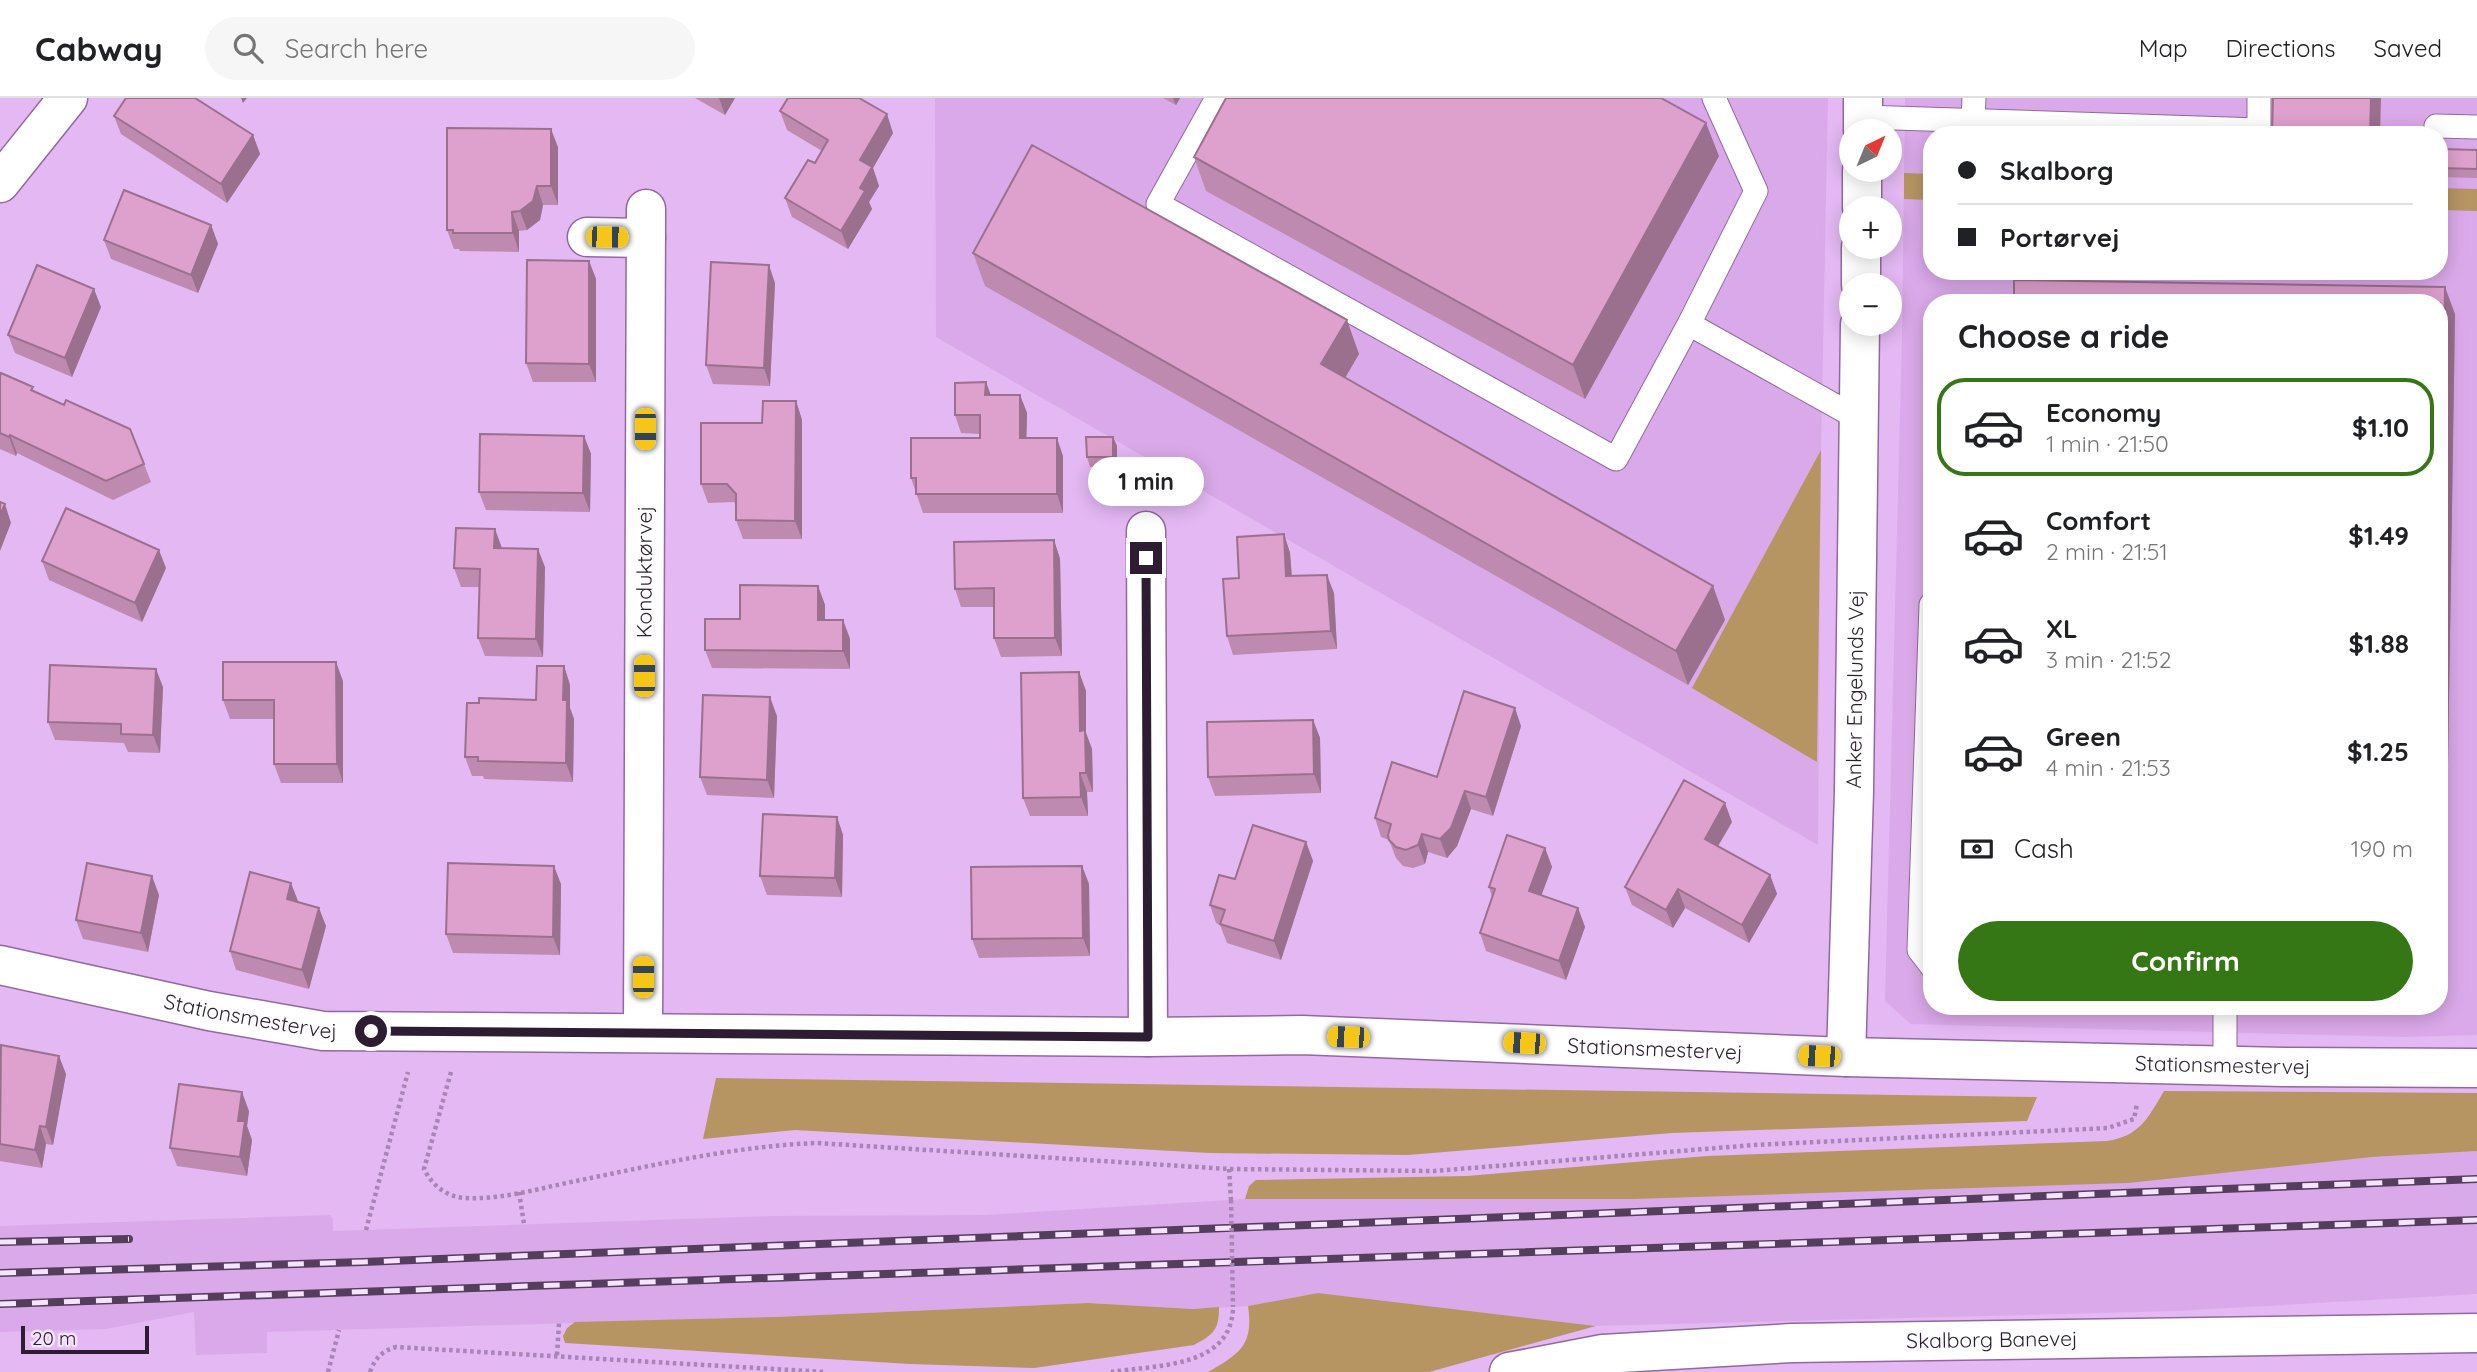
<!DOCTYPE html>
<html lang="en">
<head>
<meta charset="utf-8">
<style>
  :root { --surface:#fff; --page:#f6f6f6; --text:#202124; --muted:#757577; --line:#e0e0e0; --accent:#367715 }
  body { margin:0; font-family:Quicksand,sans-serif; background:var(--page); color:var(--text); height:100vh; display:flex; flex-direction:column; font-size:26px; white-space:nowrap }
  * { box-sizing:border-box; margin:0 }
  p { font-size:23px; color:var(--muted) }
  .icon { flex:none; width:38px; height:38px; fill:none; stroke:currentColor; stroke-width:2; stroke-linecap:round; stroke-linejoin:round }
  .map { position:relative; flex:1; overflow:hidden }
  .sheet { position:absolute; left:1923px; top:196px; width:525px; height:721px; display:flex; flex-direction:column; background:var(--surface); border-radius:28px; box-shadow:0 4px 18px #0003 }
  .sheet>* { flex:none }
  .guide { position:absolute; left:1923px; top:28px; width:525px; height:154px; border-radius:28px; box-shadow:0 4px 18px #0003; display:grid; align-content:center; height:154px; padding:0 35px; background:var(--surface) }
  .needle { width:46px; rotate:43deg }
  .fabs { position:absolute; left:1839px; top:21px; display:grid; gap:14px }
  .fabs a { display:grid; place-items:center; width:63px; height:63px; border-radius:50%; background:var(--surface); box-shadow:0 4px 18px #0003; font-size:35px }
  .scale { position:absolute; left:21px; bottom:18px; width:128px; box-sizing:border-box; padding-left:7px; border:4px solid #2d1c32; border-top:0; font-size:19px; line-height:24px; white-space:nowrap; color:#2d1c32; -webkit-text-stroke:5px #f6e4fc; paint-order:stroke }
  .end { position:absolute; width:32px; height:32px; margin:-16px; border:9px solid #2d1c32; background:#fff; box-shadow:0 0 0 4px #fff }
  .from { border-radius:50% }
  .bubble { position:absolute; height:49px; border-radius:24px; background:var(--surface); box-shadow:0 4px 18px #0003; font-size:23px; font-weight:800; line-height:49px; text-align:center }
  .car { position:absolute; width:21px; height:42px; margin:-21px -10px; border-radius:9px; box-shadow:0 0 5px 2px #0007; background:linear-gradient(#f5c518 24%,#345 0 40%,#f5c518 0 76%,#345 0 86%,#f5c518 0) }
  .guide b { display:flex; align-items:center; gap:24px; height:66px; font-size:26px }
  .guide b+b { border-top:2px solid var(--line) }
  .guide i { width:18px; height:18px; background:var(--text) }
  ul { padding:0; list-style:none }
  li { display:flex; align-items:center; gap:21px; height:98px; margin:0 14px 10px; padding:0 21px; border:4px solid transparent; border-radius:28px }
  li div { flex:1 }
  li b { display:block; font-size:26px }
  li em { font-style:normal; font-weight:800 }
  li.on { border-color:var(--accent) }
  li>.icon { width:63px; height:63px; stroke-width:1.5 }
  h2 { padding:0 35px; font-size:32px; line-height:84px }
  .pay { display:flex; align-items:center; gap:18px; height:77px; padding:0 35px; font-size:26px }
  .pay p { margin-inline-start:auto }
  .action { display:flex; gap:14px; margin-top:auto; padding:14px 35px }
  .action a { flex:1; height:80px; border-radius:42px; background:var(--accent); color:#fff; font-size:28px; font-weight:800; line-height:80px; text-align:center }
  header { display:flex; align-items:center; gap:42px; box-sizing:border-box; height:98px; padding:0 35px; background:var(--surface); border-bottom:2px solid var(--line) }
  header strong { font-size:33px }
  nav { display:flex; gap:38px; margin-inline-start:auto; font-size:24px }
  .search { width:490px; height:63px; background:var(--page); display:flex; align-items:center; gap:18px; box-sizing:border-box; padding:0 24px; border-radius:38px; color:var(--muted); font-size:26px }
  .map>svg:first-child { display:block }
  .built { fill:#daa9e9; fill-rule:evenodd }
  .green { fill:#b69563 }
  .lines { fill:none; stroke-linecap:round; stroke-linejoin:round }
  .service-casing { stroke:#91699e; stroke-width:25 }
  .minor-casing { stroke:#91699e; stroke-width:41 }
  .path { stroke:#a885b4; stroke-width:4.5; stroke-dasharray:3.5 3.5; stroke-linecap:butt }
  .service { stroke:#fff; stroke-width:23 }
  .minor { stroke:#fff; stroke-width:38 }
  .rail-casing { stroke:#543e5c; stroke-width:8 }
  .rail { stroke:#f6e4fc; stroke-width:5; stroke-dasharray:16; stroke-linecap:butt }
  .path-bridge { stroke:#a885b4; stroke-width:4.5; stroke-dasharray:3.5 3.5; stroke-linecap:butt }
  .wall { fill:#bf8aaf }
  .shaded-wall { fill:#9b708f }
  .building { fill:#dea0cc; stroke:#9b708f; stroke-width:2 }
  .route { stroke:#2d1c32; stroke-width:9 }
  .labels { text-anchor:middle; stroke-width:5; stroke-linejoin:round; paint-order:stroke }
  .street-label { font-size:21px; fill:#2d1c32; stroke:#f6e4fc }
</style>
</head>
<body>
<header>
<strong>Cabway</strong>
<div class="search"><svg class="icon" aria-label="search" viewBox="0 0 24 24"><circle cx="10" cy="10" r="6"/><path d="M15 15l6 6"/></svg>Search here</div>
<nav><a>Map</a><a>Directions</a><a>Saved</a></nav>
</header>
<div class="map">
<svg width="2477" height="1274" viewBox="0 0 2477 1274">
  <rect width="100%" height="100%" fill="#e4b8f3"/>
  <path class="built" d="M935,0H1828L1821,352L1818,747L936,239Z
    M1905,0H2477V937L2404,939L1911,926L1885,903L1902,240ZM1932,37H2440V173H1932ZM1932,205H2440V908H1932Z
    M2477,1053V1196L2175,1213L1596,1228L1318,1195L1248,1208L1193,1211L1088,1205L775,1219L267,1234V1255L196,1257L194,1214L106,1231L0,1234V1128L330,1117L333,1121V1133L772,1118L985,1117L1245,1101H1634Z"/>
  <path class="green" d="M1904,75L1932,76V102L1904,101Z
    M2440,90L2477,91V113L2440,112Z
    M1821,352L1817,664L1692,590Z
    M716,980L2037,999L2027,1023L1672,1035L1408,1057L1209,1055L795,1032L703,1041Z
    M2164,993L2477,995V1053L2372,1059L2128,1085L1634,1101H1245L1249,1088L1256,1082L1467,1078L1707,1058L2107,1043C2140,1038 2148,1020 2164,993Z
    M1318,1195L1596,1228L1429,1274H1208C1239,1256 1254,1248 1248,1208Z
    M1088,1205L1193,1211L1219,1209C1219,1232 1214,1236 1194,1247L1034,1270L910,1266L565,1245L563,1238L567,1230L575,1224L775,1219Z"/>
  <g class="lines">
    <defs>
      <path id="service" d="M1217,0L1158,106L1616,361L1689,226L1756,93L1714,0
        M1863,19L2259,32V0
        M1973,21L1974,0
        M2436,28L2477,29
        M1689,226L1859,321
        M1931,507L1919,852L1932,869
        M2225,968V908"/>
      <g id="minor">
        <path d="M1863,33V0"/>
        <path d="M0,85L68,0"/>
        <path d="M1862,110V72"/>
        <path d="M587,139L646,140"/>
        <path d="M1861,187V149"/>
        <path d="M1146,433L1148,939"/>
        <path id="s1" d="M0,867L209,913L323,933L1148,939L1302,937L1846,959L2284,969L2477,970"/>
        <path id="s2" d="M643,934L646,111"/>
        <path id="s3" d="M1846,959L1854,693L1860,226"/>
        <path id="s4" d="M1509,1274L1603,1256L1792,1245L2477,1235"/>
      </g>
    </defs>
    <use href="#service" class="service-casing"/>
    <use href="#minor" class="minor-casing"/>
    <path class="path" d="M451,974L424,1071C432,1087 446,1099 465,1100C503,1102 544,1089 581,1082C659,1066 737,1048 817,1045L1229,1071L1434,1073L1754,1047L2108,1030L2134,1021L2137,1006
      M1229,1071L1231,1102
      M519,1094L524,1126
      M366,1132L408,974
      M557,1257L559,1225
      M328,1274L339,1232
      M370,1274C375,1260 382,1253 396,1249L825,1274
      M1111,1274C1157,1267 1232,1270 1233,1209"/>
    <use href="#service" class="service"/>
    <use href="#minor" class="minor"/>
    <defs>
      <path id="rail" d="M0,1144L129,1141
        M0,1175L363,1164L2477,1081
        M0,1206L2477,1122"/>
    </defs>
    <use href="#rail" class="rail-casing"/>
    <use href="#rail" class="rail"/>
    <path class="path-bridge" d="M1231,1102L1233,1209"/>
  </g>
  <path class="wall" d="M695,0H735L725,17Z
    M1163,0H1180L1176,7Z
    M780,13L893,35L873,70L879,88L869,104L872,111L848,151L792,119L785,100L815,65L822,53L787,32Z
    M114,18L253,37L260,56L227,105L121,36Z
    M558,49V107H543L540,122L527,132L519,133V154L460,153L459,151H454L447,132Z
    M2440,51L2477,52V80L2440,79Z
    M1719,58L1585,301L1206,93L1194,59Z
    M211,127L218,146L198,195L111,161L104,142Z
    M973,155L1359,256L1345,280L1713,488L1725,522L1688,587L985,188Z
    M589,163L596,181V284H533L526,265Z
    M775,185L770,288L713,286L706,267Z
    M2440,205L2455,216L2446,794H2440Z
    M101,209L72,279L15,255L8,237Z
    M0,278L34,294L144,366L151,384L113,402L17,355L16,358L0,351Z
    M986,284L990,297H1020L1027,315L1026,340L1063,358V415H923L911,380L980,340V336L961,335L955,317Z
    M796,303L802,322V441H743L736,422V407L734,404L708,405L701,386L762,325Z
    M584,338L591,356L590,414L486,412L479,394Z
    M1113,339L1117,348V369H1090L1087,359Z
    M1284,436L1290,455L1292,478L1334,495L1337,551L1233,557L1227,538L1239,480Z
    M1054,442L1060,461L1062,558L1001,559L994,540V509H961L955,491Z
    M502,450L545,469L543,559L485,558L478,540L479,489H461L454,470Z
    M42,463L166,470L142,524L49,482Z
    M818,488L825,507V522H843L850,541V571L712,570L705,552L740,521Z
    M564,568L570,587V610L574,621L573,684L484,681L483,678H472L465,659L479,605L536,602Z
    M1079,574L1086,593V635L1092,651L1093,694H1087L1088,718H1030L1023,700Z
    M343,583V685H281L274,666V621H230L223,602Z
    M163,589L160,655L128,654L124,645L55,642L48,624Z
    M777,618L774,700L707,697L700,679Z
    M1313,622L1320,640L1321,695L1215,698L1208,679Z
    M1521,628L1493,718L1471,711L1457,748L1447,760L1428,754L1425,766L1413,770L1403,768L1396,760L1389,742L1381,739L1375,720L1437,679Z
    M837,719L843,737L842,799L767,797L760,778Z
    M1732,724L1718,748L1770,777L1777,796L1749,845L1685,810L1673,830L1632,807L1625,789Z
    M1306,744L1313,763L1281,862L1227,845L1220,827L1216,825L1210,807L1235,781Z
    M1545,750L1552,769L1541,797L1578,810L1585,829L1566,882L1486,853L1480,835L1492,799L1489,789Z
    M1082,768L1089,786L1090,858L979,860L972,841Z
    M561,786L560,857L453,855L446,836Z
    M159,797L148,854L83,841L76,822Z
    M298,803L326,828L309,891L236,872L230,853Z
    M0,951L66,976L53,1047L46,1046L42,1070L0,1063Z
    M249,1013L247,1028L252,1042L247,1078L177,1068L170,1050Z"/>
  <path class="shaded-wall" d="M241,0H247L243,5Z
    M719,0H735L725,17Z
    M1173,0H1180L1176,7Z
    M2371,0H2381L2380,37H2370Z
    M887,16L893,35L873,70L879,88L869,104L872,111L848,151L841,133L860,62Z
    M1706,25L1719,58L1585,301L1573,267Z
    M551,31L558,49V107L551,88Z
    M253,37L260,56L227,105L221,86Z
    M537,88L543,107L540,122L527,132L520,113Z
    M512,114L519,133V154L513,135Z
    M211,127L218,146L198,195L191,177Z
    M589,163L596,181V284L589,266Z
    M769,167L775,185L770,288L764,270Z
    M2445,189L2455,216L2446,794L2440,777V539Z
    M94,191L101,209L72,279L65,260Z
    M1347,222L1359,256L1333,300L1321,266Z
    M986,284L993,303L985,297Z
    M1020,297L1027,315L1026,358L1020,340Z
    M796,303L802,322V441L795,423Z
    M10,337L17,355L16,358L9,339Z
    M584,338L591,356L590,414L583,395Z
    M1113,339L1117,348V369L1113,359Z
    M1057,340L1063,358V415L1057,396Z
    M5,406L11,425L0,453V417Z
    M495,431L502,450H494Z
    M1284,436L1290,455L1293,497L1286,478Z
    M1054,442L1060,461L1062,558L1055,540Z
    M538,451L545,469L543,559L536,541Z
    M159,452L166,470L142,524L135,505Z
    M1327,477L1334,495L1337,551L1331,533Z
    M818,488L825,507V541L818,522Z
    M1713,488L1725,522L1688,587L1676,553Z
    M843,522L850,541V571L843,553Z
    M336,564L343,583V685L337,666Z
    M564,568L570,587V610L574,621L573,684L566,665L563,602Z
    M156,571L163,589L160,655L153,637Z
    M1079,574L1086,593V635L1092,651L1093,694L1086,675L1080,633Z
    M770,599L777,618L774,700L767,682Z
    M1515,610L1521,628L1493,718L1486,699Z
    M1313,622L1320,640L1321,695L1314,676Z
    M1080,675L1087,694L1088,718L1081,699Z
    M1465,693L1471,711L1457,748L1447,760L1440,741Z
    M1725,705L1732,724L1711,760L1705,741Z
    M837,719L843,737L842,799L835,780Z
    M1422,736L1428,754L1425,766L1418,747Z
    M1306,744L1313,763L1281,862L1274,843Z
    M1545,750L1552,769L1536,812L1529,793Z
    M554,768L561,786L560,857L553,839Z
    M1082,768L1089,786L1090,858L1083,840Z
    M1770,777L1777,796L1749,845L1742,827Z
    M152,778L159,797L148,854L141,835Z
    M291,785L298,803L293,820L287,801Z
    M1678,791L1685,810L1673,830L1666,812Z
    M319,810L326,828L309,891L302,872Z
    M1578,810L1585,829L1566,882L1559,863Z
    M59,958L66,976L53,1047L46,1029Z
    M242,994L249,1013L247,1028L252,1042L247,1078L240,1059L238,1023Z
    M40,1028L46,1046L42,1070L35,1052Z"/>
  <path class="building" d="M126,0H195L253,37L221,86L114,18Z
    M788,0H859L887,16L860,62L872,69L860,90L865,93L841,133L785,100L808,62L815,65L828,42L780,13Z
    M1226,0H1661L1706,25L1573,267L1194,59Z
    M2273,0H2371L2370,37H2272Z
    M447,30L551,31V88H537L533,103L520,113L512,114L513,135H453V132H447Z
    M1032,47L1347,222L1321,266L1713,488L1676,553L973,155Z
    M2440,51L2477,52V71L2440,70Z
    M124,92L211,127L191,177L104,142Z
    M527,162L589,163V266L526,265Z
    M711,164L769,167L764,270L706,267Z
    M37,167L94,191L65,260L8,237Z
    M2014,182L2445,189L2440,539V205H2014Z
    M1,275L33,289L31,292L64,307L66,302L130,331L144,366L106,383L10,337L9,339L0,335V278Z
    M986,284L985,297H1020V340H1057V396H916V380H911V340H980V317H955V285Z
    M763,303H796L795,423L736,422V396L727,386H701V325H762Z
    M480,336L584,338L583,395L479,394Z
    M1086,339H1113V359H1087Z
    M0,404L5,406L0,417Z
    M66,410L159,452L135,505L42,463Z
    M456,430L495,431L494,450L538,451L536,541L478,540L480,471L454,470Z
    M1284,436L1286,478L1327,477L1331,533L1227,538L1223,481L1239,480L1237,439Z
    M1054,442L1055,540H994V490L955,491L954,444Z
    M740,487L818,488V522H843V553L705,552V521H740Z
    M223,564H336L337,666H274V602H223Z
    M50,567L156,571L153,637L121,636V626L48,624Z
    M537,568H564L563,602H567L566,665L478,663V659H465L467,605H479V600L536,602Z
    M1079,574L1080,633L1085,632L1086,675H1080L1081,699L1023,700L1021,575Z
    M1464,593L1515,610L1486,699L1465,693L1451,730L1440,741L1422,736L1418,747L1406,752L1396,749L1389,742L1388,737L1391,726L1375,720L1392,664L1437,679Z
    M703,597L770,599L767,682L700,679Z
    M1313,622L1314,676L1208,679L1207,624Z
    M1684,682L1725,705L1705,741L1770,777L1742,827L1678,791L1666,812L1625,789Z
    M763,716L837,719L835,780L760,778Z
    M1253,727L1306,744L1274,843L1220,826L1225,812L1210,807L1219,777L1235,781Z
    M1507,737L1545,750L1529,793L1578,810L1559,863L1480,835L1495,791L1489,789Z
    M87,765L152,778L141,835L76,822Z
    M448,765L554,768L553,839L446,836Z
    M1082,768L1083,840L972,841L971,769Z
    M250,774L291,785L287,801L319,810L302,872L230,853Z
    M1,947L59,958L46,1029L40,1028L35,1052L0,1046Z
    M179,986L242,994L238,1023H245L240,1059L170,1050Z"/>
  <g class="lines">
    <path class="route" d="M371,933L1148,939L1146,460"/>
  </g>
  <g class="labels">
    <g class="street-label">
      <text dy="7" stroke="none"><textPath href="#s2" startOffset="460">Konduktørvej</textPath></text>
      <text dy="7" stroke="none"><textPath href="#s3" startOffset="368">Anker Engelunds Vej</textPath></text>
      <text dy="7" stroke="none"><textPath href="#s1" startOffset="256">Stationsmestervej</textPath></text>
      <text dy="7" stroke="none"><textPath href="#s1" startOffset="1662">Stationsmestervej</textPath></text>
      <text dy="7" stroke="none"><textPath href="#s1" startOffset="2230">Stationsmestervej</textPath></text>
      <text dy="7" stroke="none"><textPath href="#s4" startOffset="485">Skalborg Banevej</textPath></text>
    </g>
  </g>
</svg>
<div class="fabs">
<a><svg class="needle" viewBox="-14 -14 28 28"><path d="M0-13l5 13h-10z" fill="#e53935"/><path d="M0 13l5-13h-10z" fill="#757577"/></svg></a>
<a>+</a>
<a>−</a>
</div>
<div class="scale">20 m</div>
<i class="end from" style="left:371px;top:933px"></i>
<i class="end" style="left:1146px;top:460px"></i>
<div class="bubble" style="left:1088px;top:359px;width:116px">1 min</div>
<i class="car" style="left:607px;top:139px;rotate:91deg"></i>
<i class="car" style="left:645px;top:331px;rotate:180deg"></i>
<i class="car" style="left:644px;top:578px;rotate:0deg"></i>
<i class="car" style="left:643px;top:879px;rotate:0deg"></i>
<i class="car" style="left:1348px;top:939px;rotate:272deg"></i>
<i class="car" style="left:1524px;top:945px;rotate:273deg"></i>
<i class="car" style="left:1819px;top:958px;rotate:272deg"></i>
<div class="guide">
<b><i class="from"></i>Skalborg</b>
<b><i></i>Portørvej</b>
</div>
<section class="sheet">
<h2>Choose a ride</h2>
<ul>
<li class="on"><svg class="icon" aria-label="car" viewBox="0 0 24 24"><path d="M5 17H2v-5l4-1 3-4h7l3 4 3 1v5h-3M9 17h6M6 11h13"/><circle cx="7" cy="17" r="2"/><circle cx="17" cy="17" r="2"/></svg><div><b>Economy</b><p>1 min · 21:50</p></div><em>$1.10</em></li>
<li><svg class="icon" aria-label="car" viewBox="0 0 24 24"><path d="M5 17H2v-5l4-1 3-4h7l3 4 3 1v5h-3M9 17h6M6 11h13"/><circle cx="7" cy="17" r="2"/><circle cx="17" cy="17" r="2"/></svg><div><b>Comfort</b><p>2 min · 21:51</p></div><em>$1.49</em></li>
<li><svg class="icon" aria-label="car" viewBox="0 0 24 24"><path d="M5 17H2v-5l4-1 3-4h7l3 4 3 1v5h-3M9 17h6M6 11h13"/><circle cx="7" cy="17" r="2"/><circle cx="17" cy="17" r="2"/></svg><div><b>XL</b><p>3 min · 21:52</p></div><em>$1.88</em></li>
<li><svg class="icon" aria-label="car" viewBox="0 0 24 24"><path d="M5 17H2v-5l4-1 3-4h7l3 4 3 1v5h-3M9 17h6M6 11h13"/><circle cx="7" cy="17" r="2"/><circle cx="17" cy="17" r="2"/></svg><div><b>Green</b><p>4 min · 21:53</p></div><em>$1.25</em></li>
</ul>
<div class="pay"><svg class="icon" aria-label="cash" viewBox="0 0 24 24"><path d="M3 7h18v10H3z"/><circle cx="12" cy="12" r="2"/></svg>Cash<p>190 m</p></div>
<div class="action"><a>Confirm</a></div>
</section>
</div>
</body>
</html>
